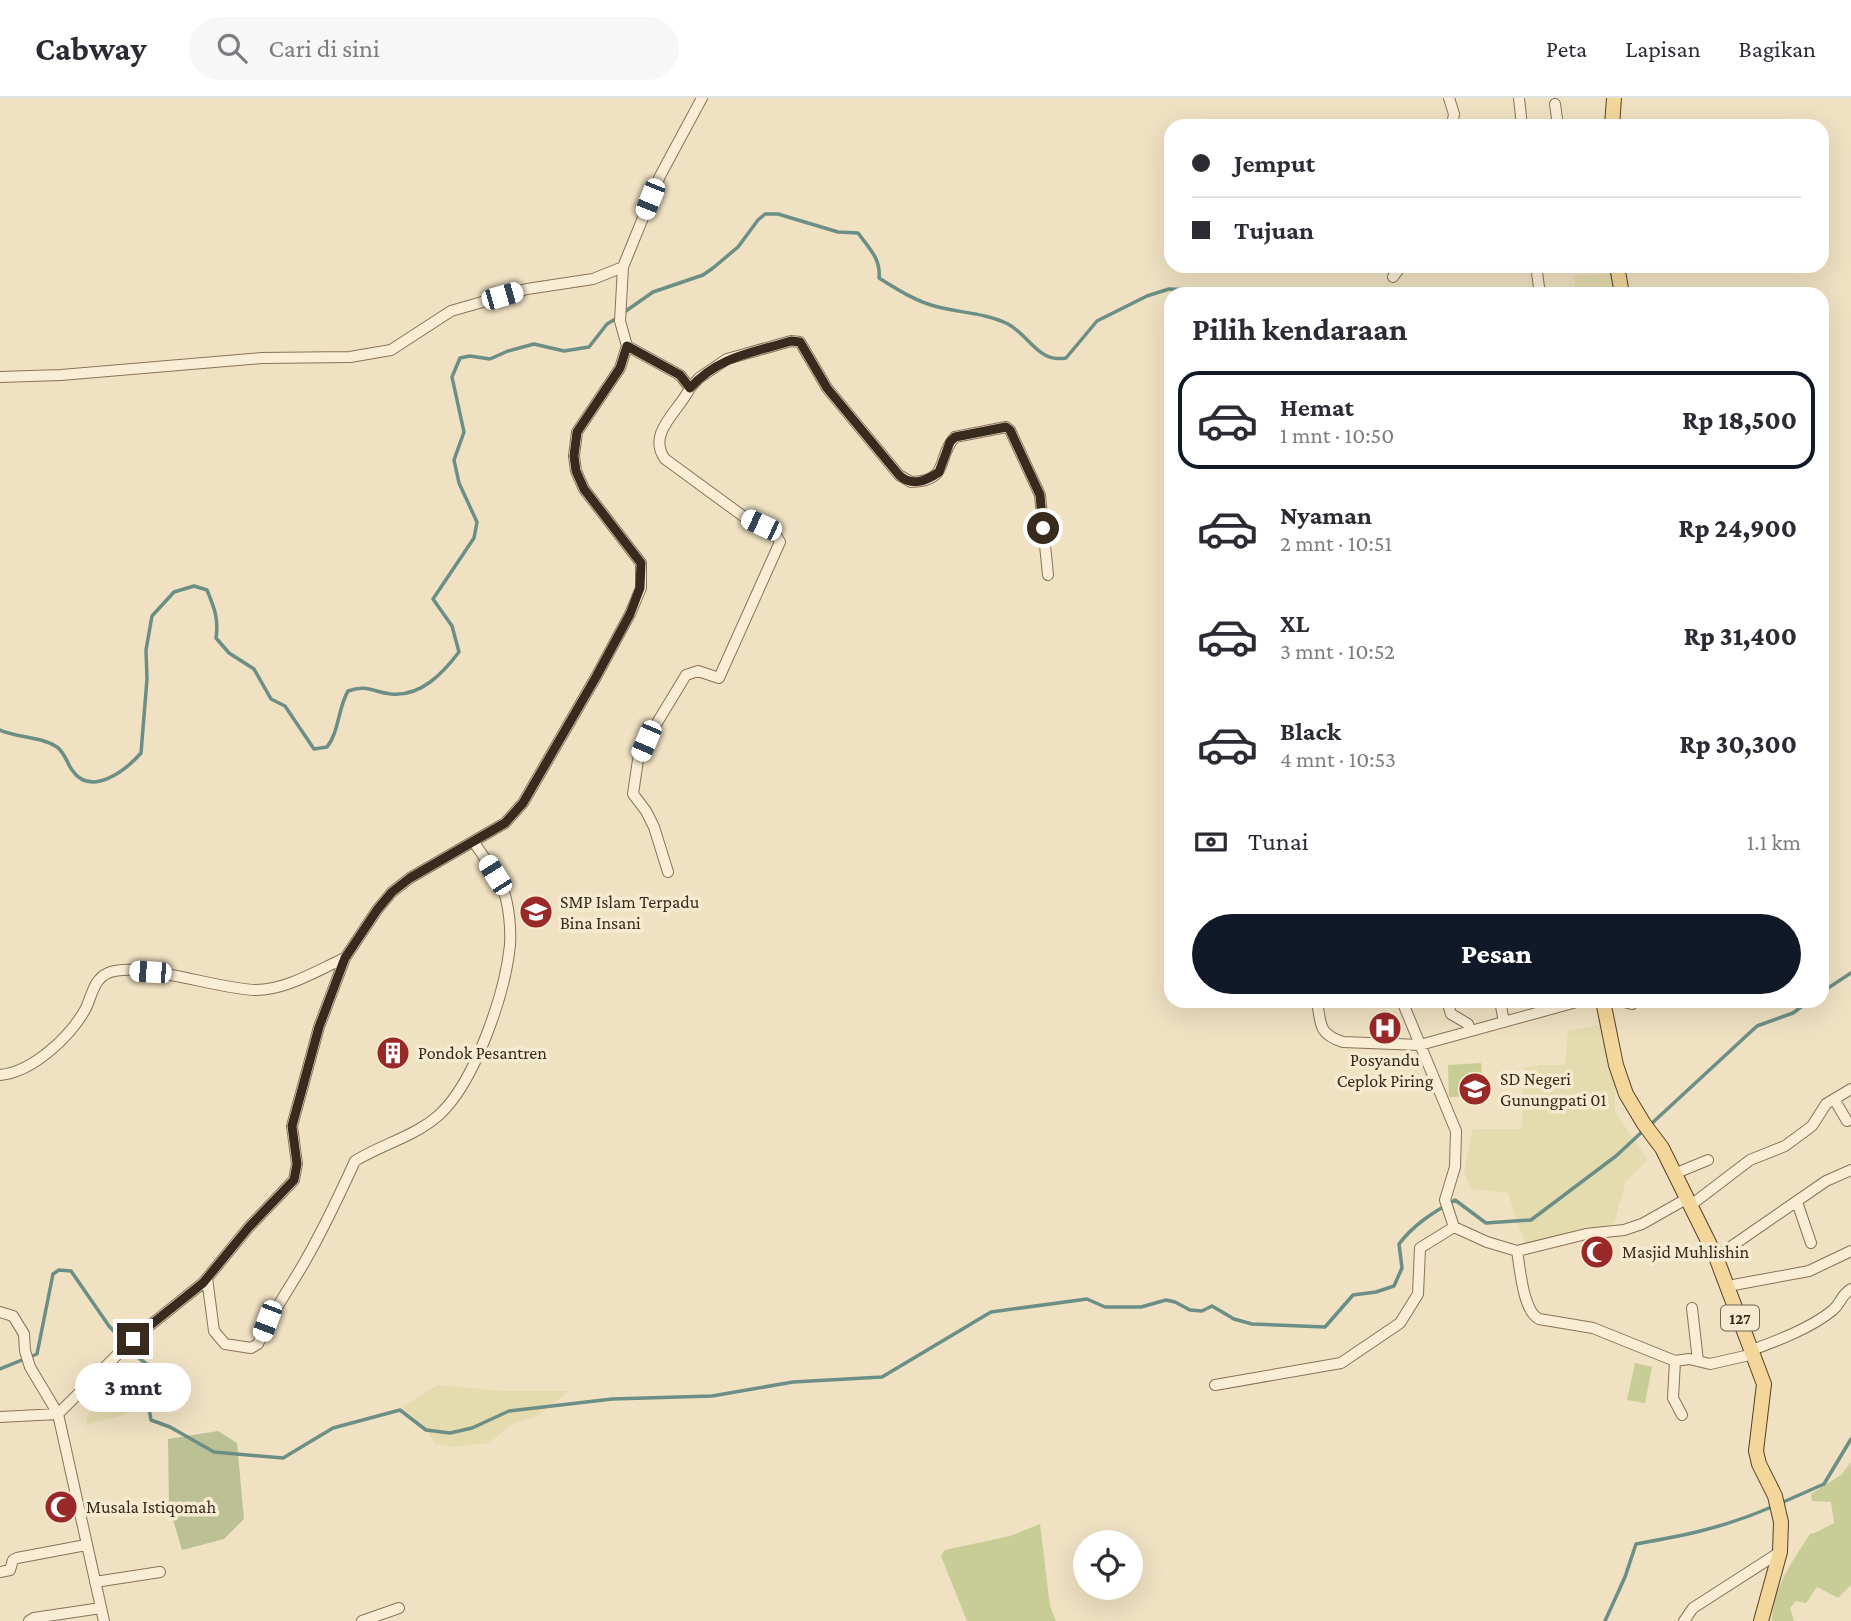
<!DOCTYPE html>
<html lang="id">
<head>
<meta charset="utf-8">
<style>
  :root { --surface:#fff; --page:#f7f7f7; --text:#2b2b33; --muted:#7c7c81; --line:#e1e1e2; --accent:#111827 }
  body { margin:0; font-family:"Crimson Pro",serif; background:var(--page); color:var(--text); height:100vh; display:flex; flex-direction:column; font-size:26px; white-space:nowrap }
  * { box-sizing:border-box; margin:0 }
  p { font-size:23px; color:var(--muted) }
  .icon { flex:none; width:38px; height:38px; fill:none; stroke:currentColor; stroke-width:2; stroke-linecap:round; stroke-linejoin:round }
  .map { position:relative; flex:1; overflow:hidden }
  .details { position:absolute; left:1164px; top:189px; width:665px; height:721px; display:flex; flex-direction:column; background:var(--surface); border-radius:21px; box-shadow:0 7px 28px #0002 }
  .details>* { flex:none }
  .top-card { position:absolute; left:1164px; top:21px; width:665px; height:154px; border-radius:21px; box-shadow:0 7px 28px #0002; display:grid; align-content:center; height:154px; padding:0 28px; background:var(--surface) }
  .buttons { position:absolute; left:1073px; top:1432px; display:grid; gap:14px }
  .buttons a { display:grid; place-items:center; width:70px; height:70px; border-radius:50%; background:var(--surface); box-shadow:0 7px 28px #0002; font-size:35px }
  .end { position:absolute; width:32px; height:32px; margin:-16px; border:9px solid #382a1d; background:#fff; box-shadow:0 0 0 4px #fff }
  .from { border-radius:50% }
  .bubble { position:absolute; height:49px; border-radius:24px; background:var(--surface); box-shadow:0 7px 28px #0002; font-size:23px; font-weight:800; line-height:49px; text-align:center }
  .car { position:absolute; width:21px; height:42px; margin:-21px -10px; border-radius:9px; box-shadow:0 0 5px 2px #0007; background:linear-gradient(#fff 24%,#345 0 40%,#fff 0 76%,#345 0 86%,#fff 0) }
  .top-card b { display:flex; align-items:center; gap:24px; height:66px; font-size:26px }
  .top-card b+b { border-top:2px solid var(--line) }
  .top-card i { width:18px; height:18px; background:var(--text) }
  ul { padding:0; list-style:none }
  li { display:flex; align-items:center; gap:21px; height:98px; margin:0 14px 10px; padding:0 14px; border:4px solid transparent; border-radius:21px }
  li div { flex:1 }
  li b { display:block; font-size:26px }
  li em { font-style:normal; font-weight:800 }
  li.active { border-color:var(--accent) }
  li>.icon { width:63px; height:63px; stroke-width:1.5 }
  h2 { padding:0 28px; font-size:32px; line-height:84px }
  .pay { display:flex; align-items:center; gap:18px; height:77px; padding:0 28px; font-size:26px }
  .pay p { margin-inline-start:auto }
  .cta { display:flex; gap:14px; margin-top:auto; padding:14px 28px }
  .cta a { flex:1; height:80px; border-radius:42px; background:var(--accent); color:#fff; font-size:28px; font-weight:800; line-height:80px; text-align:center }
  header { display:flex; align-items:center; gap:42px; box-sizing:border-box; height:98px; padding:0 35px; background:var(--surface); border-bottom:2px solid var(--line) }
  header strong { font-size:33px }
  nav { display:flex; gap:38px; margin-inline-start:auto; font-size:24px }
  .search { width:490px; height:63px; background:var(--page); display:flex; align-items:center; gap:18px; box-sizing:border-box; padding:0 24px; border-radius:38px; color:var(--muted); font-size:26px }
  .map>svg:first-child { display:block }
  .farmland { fill:#e4dbaf }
  .green { fill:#c7cd95 }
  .cemetery { fill:#bcc195 }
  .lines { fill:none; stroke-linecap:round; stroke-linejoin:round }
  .stream { stroke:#6b8f86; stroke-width:3.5 }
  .minor-casing { stroke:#897259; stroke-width:12 }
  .major-casing { stroke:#56402d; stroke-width:16 }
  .minor { stroke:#f9eed5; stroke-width:10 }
  .major { stroke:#f3d699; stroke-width:14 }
  .route { stroke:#382a1d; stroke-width:9 }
  .labels { text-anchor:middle; stroke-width:7; stroke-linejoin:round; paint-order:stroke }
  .shield { fill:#f6ebd1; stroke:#716453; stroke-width:2 }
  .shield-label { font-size:16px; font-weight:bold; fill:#382a1d }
  .poi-label { font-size:18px; fill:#382a1d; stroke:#f6ebd1; text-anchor:start }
</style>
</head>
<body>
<header>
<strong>Cabway</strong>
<div class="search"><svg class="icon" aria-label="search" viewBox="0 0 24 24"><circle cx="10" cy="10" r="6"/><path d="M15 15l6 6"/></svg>Cari di sini</div>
<nav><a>Peta</a><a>Lapisan</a><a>Bagikan</a></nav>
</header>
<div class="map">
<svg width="1851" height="1523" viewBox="0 0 1851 1523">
  <rect width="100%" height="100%" fill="#efe1c2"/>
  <path class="farmland" d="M1613,175L1615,196H1575V178Z
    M1605,926L1615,967V1014L1648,1062L1626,1083L1614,1125L1594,1132L1526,1148L1508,1095L1471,1091L1464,1074L1473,1031H1522L1524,970L1539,967H1565L1568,933Z
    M131,1267L148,1276L152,1296L140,1312L86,1327L87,1319L109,1289Z
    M438,1287L502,1293H569L539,1317L513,1326L488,1345L454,1349L435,1346L425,1328L402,1309Z"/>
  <path class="green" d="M1481,965L1483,998L1449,999L1448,967Z
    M1635,1265L1652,1269L1645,1305L1627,1302Z
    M1851,1364V1487L1838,1500L1817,1489L1806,1505L1796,1503L1790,1510L1794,1523H1772C1773,1489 1792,1464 1810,1436L1815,1435L1834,1425L1831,1404L1812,1403L1811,1396L1841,1377Z
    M1040,1426L1050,1508L1056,1523H967L941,1458L945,1452L1010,1438Z"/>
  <path class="cemetery" d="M218,1333L237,1345L244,1421L224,1441L182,1452L169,1408L168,1341Z"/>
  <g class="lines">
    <path class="stream" d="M623,215L653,194L703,177L713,170L738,149L758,122L765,116H778L838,134L858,135C869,150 881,161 879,180C898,192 917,204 938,209C961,215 986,215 1008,226C1030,238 1038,265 1066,260L1097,223L1147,198L1169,191L1217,193L1233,196
      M0,632C18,640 40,638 57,649C65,655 67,665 72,672C91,700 126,672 141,655L147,581L146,552L152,518L174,494L194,488L207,492C214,509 219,521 216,540L229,555L254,571L271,601L285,608L314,651L327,649C339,634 338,610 348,593C367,586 373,594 391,596C421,599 443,575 459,554L452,528L433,501L474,440L477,424L459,385L454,362L464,334L452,279L460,260L470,258L490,261L508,253L534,246L564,253L589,249L607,226L617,220
      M1822,894L1851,875
      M1650,1027L1757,928L1793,915L1809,903
      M0,1271L37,1256L53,1176L59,1172L71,1173L109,1228L135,1257L153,1271L147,1299L151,1322L170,1329L214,1354L283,1360L333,1330L400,1312L426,1332L450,1335L472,1330L509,1313L612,1301L712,1298L793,1284L882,1279L991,1214L1087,1201L1105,1209H1141L1166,1202L1175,1204L1190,1212L1202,1213L1212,1208L1234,1221L1252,1226L1325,1229L1353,1197L1376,1194L1394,1188L1402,1170L1399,1146C1414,1126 1434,1114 1455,1102L1486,1125L1531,1122L1616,1058L1644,1032
      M1781,1405L1824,1386L1851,1341
      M1605,1523L1625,1479L1636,1446C1687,1437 1726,1429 1774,1408"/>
    <defs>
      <path id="minor" d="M1449,0L1454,16L1452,28
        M1519,0L1522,28
        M1555,6L1558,28
        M1536,168L1540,196
        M1393,179L1401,168
        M627,248L680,277L690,290C680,312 646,335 665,361L747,421L774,434L780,444L719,580L698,573L686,577L646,643L638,662L633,696L646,713L654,729L668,774
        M0,279L61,277L262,260L350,259L391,252L451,213L527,191L593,181L623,169
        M690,290L699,280L727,261L791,243L800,244L827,290L899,377L911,384C951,383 936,359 955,339L1006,329L1010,332L1040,397L1048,477
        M1317,903C1321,926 1318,936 1343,944L1420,947L1580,903
        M1402,903L1456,1033L1455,1069L1445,1102L1454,1129L1487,1144L1517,1153L1586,1136L1624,1132L1642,1126L1688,1100
        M1447,903L1451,916L1468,926L1470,933
        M1500,903L1504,924
        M1620,903L1632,906
        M0,977C33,974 71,938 86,910C92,897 94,881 108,875C138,862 220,892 256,892C286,892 318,872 345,860
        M1834,1001L1847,1023
        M1674,1076L1708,1062
        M1797,1104L1811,1145
        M1691,1107L1750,1062L1785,1048L1812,1028L1826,1006L1851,991
        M1517,1153C1520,1170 1523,1213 1539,1221L1593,1230L1675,1263L1689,1261L1710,1266L1754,1256
        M1716,1159L1826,1083L1851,1072
        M207,1180L214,1233L225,1246L251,1250L258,1246C270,1217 288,1193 304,1165C323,1132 339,1098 355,1063C382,1046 414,1039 439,1017C475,984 505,896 510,847C511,831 509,809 504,794C499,777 483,759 474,744
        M1728,1188L1809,1173L1851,1153
        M1692,1210L1698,1263
        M0,1214L13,1218L24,1236L25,1253L30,1269L58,1316L104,1523
        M1752,1252C1779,1242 1811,1230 1833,1212C1841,1205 1841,1197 1851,1191
        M1675,1263L1673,1300L1682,1317
        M1215,1287L1341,1265L1400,1225L1418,1196L1420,1150L1454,1129
        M58,1316L133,1241L203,1185L249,1129L294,1082L297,1066L292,1028L319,929L345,860L377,812L392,794L410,780L505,725L523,705L596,579L630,516L641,490V465L584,391L576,373L574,358L577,334L620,270L627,248L620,223L623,169L660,78L702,0
        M0,1319L58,1316
        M0,1474L10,1472L13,1462L17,1460L86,1447
        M95,1484L160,1474
        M29,1523L34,1520L101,1510
        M362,1523L399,1510
        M1684,1523L1693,1510L1780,1454"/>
      <path id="major" d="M1612,28L1614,0
        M1617,168L1622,196
        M1603,903L1616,967L1626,996L1644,1026L1662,1050L1716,1159L1764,1286L1756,1353L1759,1366L1775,1398L1781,1424L1780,1454L1761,1523"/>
    </defs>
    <use href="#minor" class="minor-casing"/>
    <use href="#major" class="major-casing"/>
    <use href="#minor" class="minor"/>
    <use href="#major" class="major"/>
  </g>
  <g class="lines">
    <path class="route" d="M133,1241L203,1185L249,1129L294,1082L297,1066L292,1028L319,929L345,860L377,812L392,794L410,780L505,725L523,705L596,579L630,516L640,490L641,465L584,391L576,373L574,358L577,334L620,270L627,248L680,277L690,290C719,258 752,255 791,243L800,244L827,290L899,377C912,389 926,383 939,374L950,344L955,339L1006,329L1010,332L1040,397L1043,430"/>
  </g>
  <defs>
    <symbol id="school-disc" viewBox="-11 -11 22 22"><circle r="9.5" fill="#992829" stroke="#f6ebd1"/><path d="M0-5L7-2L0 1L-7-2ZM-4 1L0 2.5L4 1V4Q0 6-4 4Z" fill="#fff"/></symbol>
    <symbol id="hospital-disc" viewBox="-11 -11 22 22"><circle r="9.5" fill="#992829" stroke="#f6ebd1"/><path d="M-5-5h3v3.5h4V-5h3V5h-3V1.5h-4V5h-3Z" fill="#fff"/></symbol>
    <symbol id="building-disc" viewBox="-11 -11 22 22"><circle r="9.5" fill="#992829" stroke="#f6ebd1"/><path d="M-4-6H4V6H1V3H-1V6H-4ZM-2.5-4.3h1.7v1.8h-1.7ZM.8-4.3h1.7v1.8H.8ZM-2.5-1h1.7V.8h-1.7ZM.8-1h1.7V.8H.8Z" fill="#fff"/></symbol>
    <symbol id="mosque-disc" viewBox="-11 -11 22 22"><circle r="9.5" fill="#992829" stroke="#f6ebd1"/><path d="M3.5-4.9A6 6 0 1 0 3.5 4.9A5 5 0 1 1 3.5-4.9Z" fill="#fff"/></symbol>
  </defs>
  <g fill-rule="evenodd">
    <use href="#school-disc" x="517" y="795" width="38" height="38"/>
    <use href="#hospital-disc" x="1366" y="911" width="38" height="38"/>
    <use href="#building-disc" x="374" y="936" width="38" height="38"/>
    <use href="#school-disc" x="1456" y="972" width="38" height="38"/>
    <use href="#mosque-disc" x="1578" y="1135" width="38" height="38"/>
    <use href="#mosque-disc" x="42" y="1390" width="38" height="38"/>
  </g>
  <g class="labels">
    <rect class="shield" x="1721" y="1207.5" width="38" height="25" rx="5"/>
    <g class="shield-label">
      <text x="1740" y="1226">127</text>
    </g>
    <g class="poi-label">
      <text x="560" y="810">SMP Islam Terpadu<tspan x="560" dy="21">Bina Insani</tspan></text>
      <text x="418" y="961">Pondok Pesantren</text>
      <text x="1385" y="968" text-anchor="middle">Posyandu<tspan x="1385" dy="21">Ceplok Piring</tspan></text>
      <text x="1500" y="987">SD Negeri<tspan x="1500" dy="21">Gunungpati 01</tspan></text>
      <text x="1622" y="1160">Masjid Muhlishin</text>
      <text x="86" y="1415">Musala Istiqomah</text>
    </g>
  </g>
</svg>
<div class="buttons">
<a><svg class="icon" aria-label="locate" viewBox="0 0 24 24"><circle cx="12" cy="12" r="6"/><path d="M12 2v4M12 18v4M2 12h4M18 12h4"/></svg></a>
</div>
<i class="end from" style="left:1043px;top:430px"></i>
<i class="end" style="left:133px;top:1241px"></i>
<div class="bubble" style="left:75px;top:1265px;width:116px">3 mnt</div>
<i class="car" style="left:650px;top:101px;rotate:202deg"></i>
<i class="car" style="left:502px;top:198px;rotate:74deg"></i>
<i class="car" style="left:761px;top:427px;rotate:295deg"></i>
<i class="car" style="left:646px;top:643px;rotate:203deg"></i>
<i class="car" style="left:495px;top:777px;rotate:328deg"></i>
<i class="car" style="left:150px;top:874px;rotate:274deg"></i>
<i class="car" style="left:267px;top:1223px;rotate:201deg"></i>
<div class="top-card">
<b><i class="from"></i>Jemput</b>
<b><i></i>Tujuan</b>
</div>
<section class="details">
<h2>Pilih kendaraan</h2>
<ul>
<li class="active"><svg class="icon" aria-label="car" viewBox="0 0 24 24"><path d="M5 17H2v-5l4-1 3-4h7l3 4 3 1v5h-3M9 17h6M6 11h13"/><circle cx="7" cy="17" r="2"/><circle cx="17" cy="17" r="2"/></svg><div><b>Hemat</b><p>1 mnt · 10:50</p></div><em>Rp 18,500</em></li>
<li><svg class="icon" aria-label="car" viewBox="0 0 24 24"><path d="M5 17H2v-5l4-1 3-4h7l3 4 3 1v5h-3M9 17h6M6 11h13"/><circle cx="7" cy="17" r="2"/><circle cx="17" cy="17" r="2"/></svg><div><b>Nyaman</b><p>2 mnt · 10:51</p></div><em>Rp 24,900</em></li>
<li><svg class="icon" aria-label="car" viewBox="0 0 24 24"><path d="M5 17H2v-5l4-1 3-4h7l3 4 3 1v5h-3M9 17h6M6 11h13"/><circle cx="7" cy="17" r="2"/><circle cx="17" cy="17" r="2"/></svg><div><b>XL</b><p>3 mnt · 10:52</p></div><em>Rp 31,400</em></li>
<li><svg class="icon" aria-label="car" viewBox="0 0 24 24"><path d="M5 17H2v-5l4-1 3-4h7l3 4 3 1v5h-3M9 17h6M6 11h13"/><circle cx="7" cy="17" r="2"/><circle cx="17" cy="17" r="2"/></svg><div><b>Black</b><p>4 mnt · 10:53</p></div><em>Rp 30,300</em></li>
</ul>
<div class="pay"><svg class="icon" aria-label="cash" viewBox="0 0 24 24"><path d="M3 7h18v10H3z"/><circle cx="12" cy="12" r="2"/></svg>Tunai<p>1.1 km</p></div>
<div class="cta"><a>Pesan</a></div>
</section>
</div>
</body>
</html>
